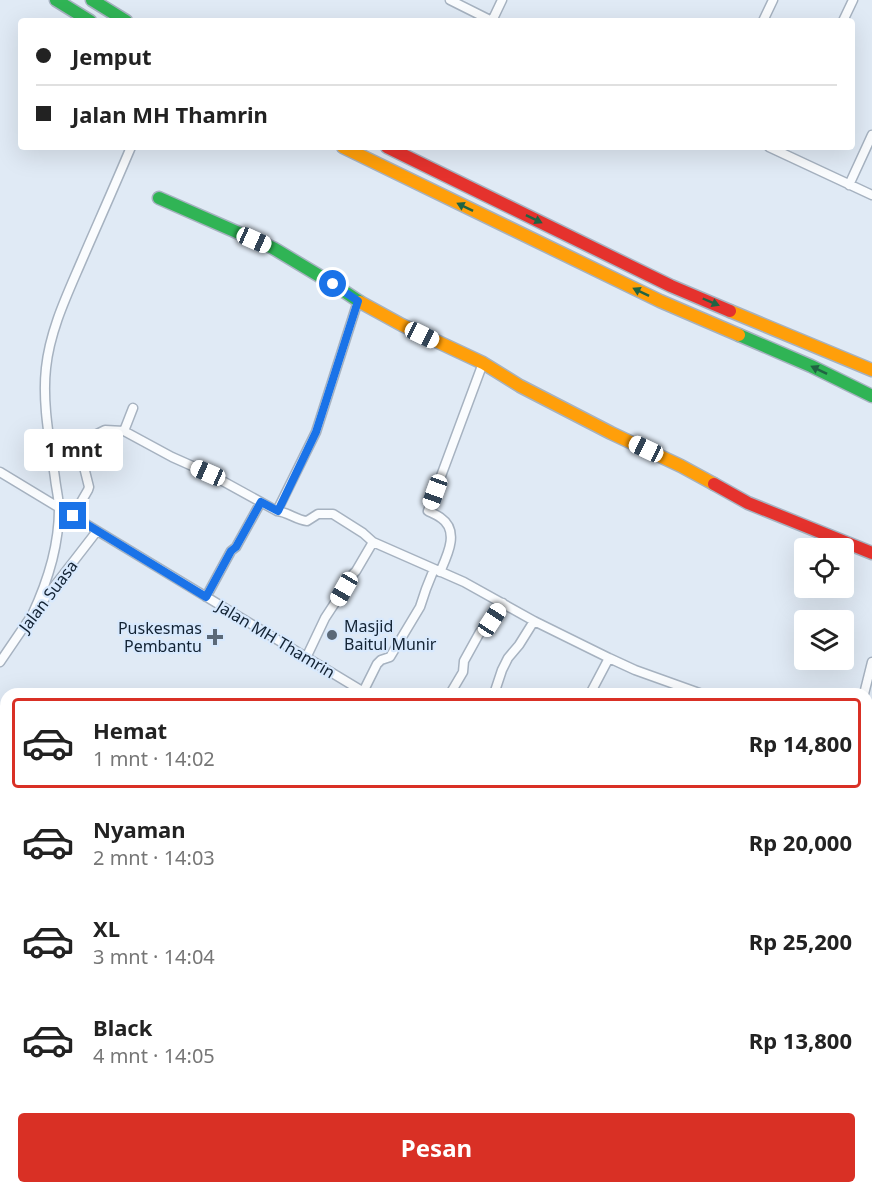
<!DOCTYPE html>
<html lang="id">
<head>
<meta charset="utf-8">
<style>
  :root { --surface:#fff; --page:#f6f6f6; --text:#222; --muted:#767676; --line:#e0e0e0; --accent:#d93025 }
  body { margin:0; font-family:"Noto Sans",sans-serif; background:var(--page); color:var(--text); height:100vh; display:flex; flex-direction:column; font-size:22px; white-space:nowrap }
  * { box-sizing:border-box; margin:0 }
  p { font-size:20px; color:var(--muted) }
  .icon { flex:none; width:33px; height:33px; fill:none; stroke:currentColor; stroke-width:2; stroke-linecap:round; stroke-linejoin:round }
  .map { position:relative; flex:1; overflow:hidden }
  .side { position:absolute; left:0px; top:688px; width:873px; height:506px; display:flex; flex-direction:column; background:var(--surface); border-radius:18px 18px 0 0; box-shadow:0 6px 24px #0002 }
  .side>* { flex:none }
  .banner { position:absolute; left:18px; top:18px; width:837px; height:132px; border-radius:6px; box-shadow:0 6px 24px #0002; display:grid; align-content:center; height:132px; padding:0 18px; background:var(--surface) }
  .controls { position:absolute; left:794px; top:538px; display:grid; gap:12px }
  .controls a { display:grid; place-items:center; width:60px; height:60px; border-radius:6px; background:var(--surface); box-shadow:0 6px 24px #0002; font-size:30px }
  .end { position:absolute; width:27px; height:27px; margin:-14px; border:8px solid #1a73e8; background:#fff; box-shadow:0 0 0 3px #fff }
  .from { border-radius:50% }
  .bubble { position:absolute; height:42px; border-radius:6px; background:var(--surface); box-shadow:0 6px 24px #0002; font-size:20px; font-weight:700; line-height:42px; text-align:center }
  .car { position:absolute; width:18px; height:36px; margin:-18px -9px; border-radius:8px; box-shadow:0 0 4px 2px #0007; background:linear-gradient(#fff 24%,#345 0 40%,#fff 0 76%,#345 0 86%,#fff 0) }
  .banner b { display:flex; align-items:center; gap:21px; height:57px; font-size:22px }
  .banner b+b { border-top:2px solid var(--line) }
  .banner i { width:15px; height:15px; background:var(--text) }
  ul { padding:10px 0 0; list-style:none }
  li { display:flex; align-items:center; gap:18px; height:90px; margin:0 12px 9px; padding:0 6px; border:3px solid transparent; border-radius:6px }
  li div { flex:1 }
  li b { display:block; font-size:22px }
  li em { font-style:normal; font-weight:700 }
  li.on { border-color:var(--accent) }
  li>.icon { width:54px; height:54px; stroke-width:1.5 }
  .action { display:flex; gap:12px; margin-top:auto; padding:12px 18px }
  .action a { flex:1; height:69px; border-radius:6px; background:var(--accent); color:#fff; font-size:24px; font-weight:700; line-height:69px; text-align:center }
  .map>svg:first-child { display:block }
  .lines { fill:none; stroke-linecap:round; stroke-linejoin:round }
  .street-casing { stroke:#a6b2c0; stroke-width:11 }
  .fast-casing { stroke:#a6b2c0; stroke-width:15 }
  .slow-casing { stroke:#a6b2c0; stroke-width:15 }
  .jam-casing { stroke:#a6b2c0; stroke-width:15 }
  .street { stroke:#fafcfe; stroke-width:8 }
  .fast { stroke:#30b455; stroke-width:12 }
  .slow { stroke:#ff9f0a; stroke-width:12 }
  .jam { stroke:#e5322d; stroke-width:12 }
  .oneway { fill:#206443 }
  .route { stroke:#1a73e8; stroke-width:8 }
  .poi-dot { fill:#5b6978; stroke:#d8e9fd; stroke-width:2 }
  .labels { text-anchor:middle; stroke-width:4.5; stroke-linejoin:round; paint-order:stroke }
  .street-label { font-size:16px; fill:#132334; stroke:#d8e9fd }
  .poi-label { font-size:16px; fill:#132334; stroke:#d8e9fd; text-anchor:start }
</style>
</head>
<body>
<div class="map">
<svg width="872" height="1193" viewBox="0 0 872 1193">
  <rect width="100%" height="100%" fill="#e0eaf5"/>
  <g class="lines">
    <defs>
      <path id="street" d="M450,0L492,21
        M492,21L502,0
        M763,21L773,0
        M843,21L853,0
        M769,147L872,195
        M849,185L872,135
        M124,431L133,408
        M0,472L367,694
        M277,511L316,432L358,301
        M73,516L88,490L89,487L83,463L97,434L105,430L124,431L172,457L208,473L277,511C288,512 296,520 307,521L318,514H333L363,533L373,542L356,571L347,580L344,589L325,618L306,658
        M373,542L464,582L534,621L609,658L635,670L702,694
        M440,572C447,556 460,531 441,518C437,515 432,513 428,511L483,363
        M206,597L231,551L236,547L261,502
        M32,615C48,581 59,547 59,509C59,499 56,488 55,478C50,442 42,404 46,368C50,330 67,295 82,260C98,223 115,185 131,147
        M0,662L32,615L97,531
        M362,694L377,664L381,660L390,657L420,607L426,589L434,569
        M450,694L463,672L464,661L480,632L485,626L492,620L503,603
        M494,694L502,670L508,658L519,645L534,621
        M590,694L609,658
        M864,694L872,662
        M867,721L872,723
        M867,770L872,773
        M867,879L872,865
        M0,935L6,939
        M867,984L872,987
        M867,1034L872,1017
        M0,1041L6,1032
        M0,1071L6,1076
        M0,1168L6,1159
        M201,1188L207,1193
        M404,1188L412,1193
        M69,1193L71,1188
        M279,1193L282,1188
        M565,1193L568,1188
        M664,1193L666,1188
        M715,1193L717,1188
        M763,1193L764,1188
        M820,1193L821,1188"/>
      <path id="fast" d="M56,0L90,21
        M92,0L126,21
        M159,198L273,248L333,284L360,302
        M739,335L811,366L872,396"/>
      <path id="slow" d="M343,147L660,301L739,335
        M360,302L402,325L483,363L520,386L611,433L681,466L714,484
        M730,311L872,370"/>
      <path id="jam" d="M387,147L671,286L730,311
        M714,484L748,503L872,553"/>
    </defs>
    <use href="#street" class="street-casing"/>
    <use href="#fast" class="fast-casing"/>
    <use href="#slow" class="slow-casing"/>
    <use href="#jam" class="jam-casing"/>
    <use href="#street" class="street"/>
    <use href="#fast" class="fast"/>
    <use href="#slow" class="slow"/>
    <use href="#jam" class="jam"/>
  </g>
  <defs><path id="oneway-solid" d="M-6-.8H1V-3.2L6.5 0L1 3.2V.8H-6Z" transform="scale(1.5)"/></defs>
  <g class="oneway">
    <use href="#oneway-solid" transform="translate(465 207) rotate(-154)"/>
    <use href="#oneway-solid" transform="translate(534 219) rotate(26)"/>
    <use href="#oneway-solid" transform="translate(641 292) rotate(-154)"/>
    <use href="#oneway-solid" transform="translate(711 302) rotate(23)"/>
    <use href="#oneway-solid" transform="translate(819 370) rotate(-154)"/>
  </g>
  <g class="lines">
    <path class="route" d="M73,516L206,597L231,551L236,547L261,502L278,511L316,432L358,301L333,284"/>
  </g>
  <g class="poi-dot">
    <circle cx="332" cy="635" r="6"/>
    <path d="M212 628h6v6h6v6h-6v6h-6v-6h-6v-6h6z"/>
  </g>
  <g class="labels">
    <g class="street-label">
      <text transform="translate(48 596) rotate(-53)" y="6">Jalan Suasa</text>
      <text transform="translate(276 639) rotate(31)" y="6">Jalan MH Thamrin</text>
    </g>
    <g class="poi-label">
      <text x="344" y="632">Masjid<tspan x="344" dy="18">Baitul Munir</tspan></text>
      <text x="202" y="634" text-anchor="end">Puskesmas<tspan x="202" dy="18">Pembantu</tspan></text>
    </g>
  </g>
</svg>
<div class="controls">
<a><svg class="icon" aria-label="locate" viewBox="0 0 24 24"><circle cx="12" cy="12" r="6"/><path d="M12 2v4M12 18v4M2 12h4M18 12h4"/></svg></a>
<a><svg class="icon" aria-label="layers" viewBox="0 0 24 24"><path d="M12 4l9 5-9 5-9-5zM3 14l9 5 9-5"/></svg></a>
</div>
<i class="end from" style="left:333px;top:284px"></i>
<i class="end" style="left:73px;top:516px"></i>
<div class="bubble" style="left:24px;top:429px;width:99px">1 mnt</div>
<i class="car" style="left:254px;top:240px;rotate:114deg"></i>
<i class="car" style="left:422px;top:335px;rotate:116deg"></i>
<i class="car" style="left:646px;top:449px;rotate:295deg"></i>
<i class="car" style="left:208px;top:473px;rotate:294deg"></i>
<i class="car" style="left:435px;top:492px;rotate:200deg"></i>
<i class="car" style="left:344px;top:589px;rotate:210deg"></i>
<i class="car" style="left:492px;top:620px;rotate:33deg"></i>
<div class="banner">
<b><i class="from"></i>Jemput</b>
<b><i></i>Jalan MH Thamrin</b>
</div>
<section class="side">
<ul>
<li class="on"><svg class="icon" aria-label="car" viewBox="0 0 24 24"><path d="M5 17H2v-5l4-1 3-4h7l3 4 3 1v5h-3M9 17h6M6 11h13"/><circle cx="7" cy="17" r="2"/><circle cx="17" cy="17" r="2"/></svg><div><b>Hemat</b><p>1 mnt · 14:02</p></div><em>Rp 14,800</em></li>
<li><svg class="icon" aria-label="car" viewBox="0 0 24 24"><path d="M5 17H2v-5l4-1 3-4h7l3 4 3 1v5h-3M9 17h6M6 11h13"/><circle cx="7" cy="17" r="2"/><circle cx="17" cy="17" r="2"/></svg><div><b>Nyaman</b><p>2 mnt · 14:03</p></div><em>Rp 20,000</em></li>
<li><svg class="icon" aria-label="car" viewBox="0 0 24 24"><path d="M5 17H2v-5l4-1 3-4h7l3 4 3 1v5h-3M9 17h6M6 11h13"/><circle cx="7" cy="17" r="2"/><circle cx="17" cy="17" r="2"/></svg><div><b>XL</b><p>3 mnt · 14:04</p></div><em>Rp 25,200</em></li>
<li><svg class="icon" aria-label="car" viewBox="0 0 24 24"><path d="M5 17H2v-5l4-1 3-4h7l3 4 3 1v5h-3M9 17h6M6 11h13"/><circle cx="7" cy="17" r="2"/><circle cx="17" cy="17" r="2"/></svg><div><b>Black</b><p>4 mnt · 14:05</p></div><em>Rp 13,800</em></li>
</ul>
<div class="action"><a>Pesan</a></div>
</section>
</div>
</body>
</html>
